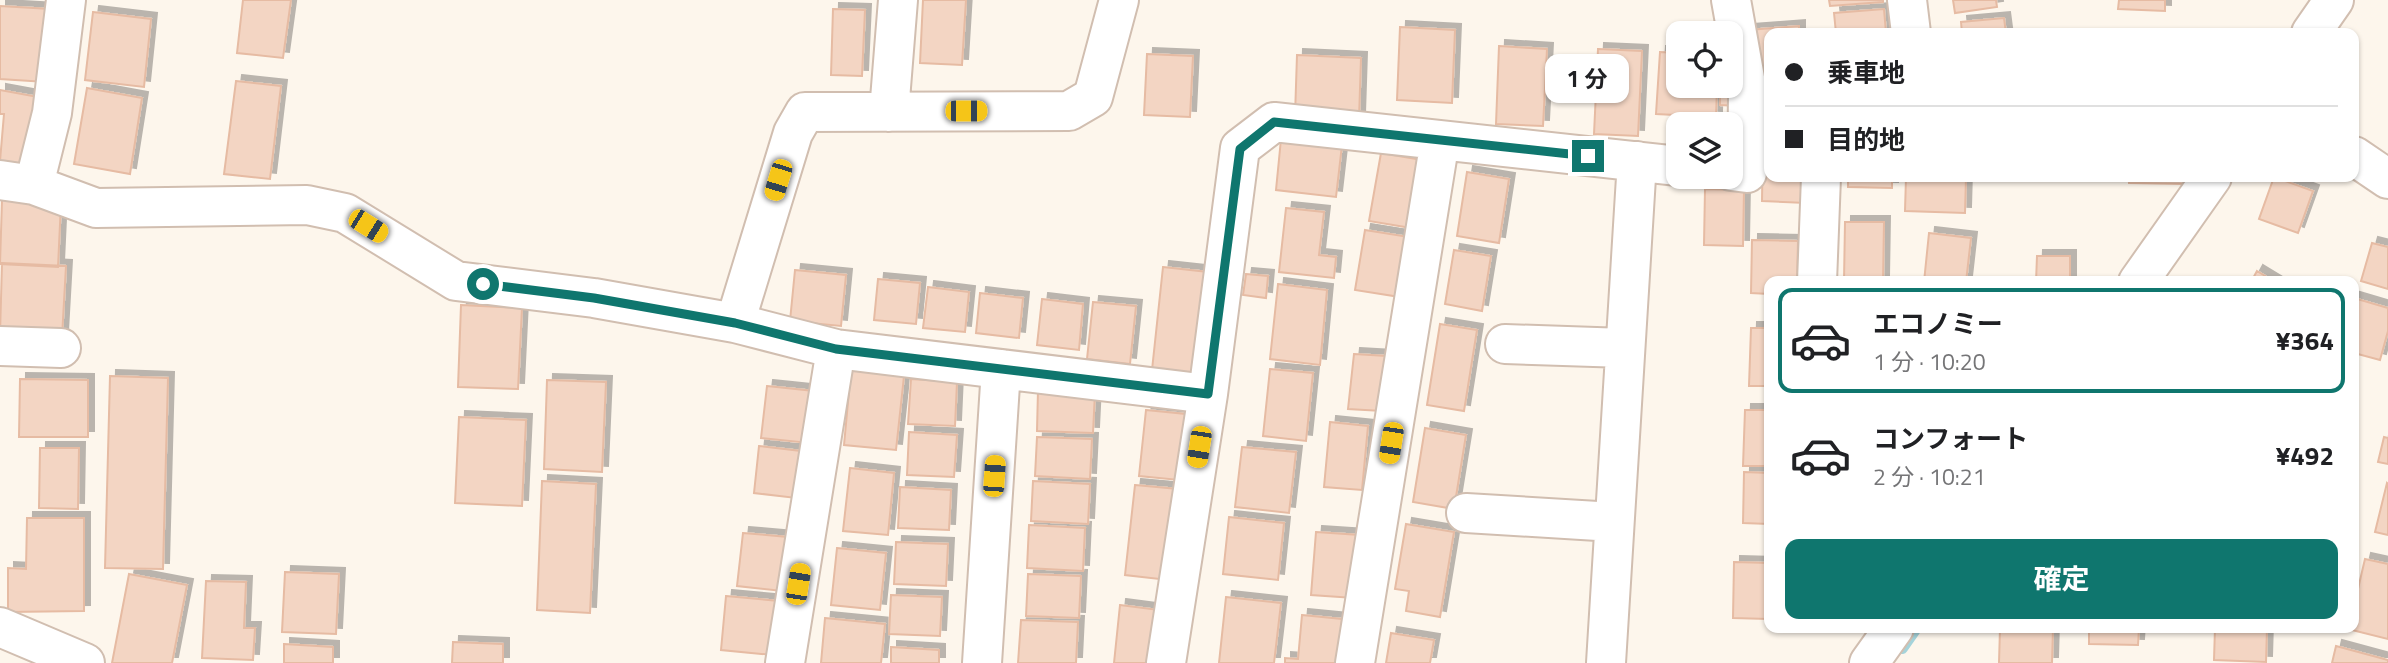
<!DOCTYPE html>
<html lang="ja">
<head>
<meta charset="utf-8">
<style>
  :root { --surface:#fff; --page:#f2f2f2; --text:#202124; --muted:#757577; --line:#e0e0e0; --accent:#0f766e }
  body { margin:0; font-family:"Titillium Web","Noto Sans JP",sans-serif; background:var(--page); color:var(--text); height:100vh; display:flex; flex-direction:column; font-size:26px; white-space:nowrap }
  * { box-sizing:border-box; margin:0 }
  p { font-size:23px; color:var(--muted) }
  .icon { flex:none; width:38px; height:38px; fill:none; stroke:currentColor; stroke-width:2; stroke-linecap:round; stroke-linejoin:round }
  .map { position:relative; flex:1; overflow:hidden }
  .sheet { position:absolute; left:1764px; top:276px; width:595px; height:357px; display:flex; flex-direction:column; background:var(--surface); border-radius:14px; box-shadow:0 2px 5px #0004 }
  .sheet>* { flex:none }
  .banner { position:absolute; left:1764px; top:28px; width:595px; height:154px; border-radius:14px; box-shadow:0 2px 5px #0004; display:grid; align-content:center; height:154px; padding:0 21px; background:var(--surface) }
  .controls { position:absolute; left:1666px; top:21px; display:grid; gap:14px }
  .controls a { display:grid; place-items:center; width:77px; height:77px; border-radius:14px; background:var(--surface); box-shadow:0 2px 5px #0004; font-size:35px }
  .end { position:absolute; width:32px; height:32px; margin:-16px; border:9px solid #0f766e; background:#fff; box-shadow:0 0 0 4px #fff }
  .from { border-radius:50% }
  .bubble { position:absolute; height:49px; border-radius:14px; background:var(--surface); box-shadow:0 2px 5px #0004; font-size:23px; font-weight:700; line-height:49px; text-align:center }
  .car { position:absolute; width:21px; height:42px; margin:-21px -10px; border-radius:9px; box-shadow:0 0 5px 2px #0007; background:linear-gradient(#f5c518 24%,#345 0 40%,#f5c518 0 76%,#345 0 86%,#f5c518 0) }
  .banner b { display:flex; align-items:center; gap:24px; height:66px; font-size:26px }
  .banner b+b { border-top:2px solid var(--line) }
  .banner i { width:18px; height:18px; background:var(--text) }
  ul { padding:12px 0 0; list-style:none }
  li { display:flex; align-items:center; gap:21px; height:105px; margin:0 14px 10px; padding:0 7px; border:4px solid transparent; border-radius:14px }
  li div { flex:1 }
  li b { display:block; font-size:26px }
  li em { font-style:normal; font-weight:700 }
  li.current { border-color:var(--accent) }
  li>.icon { width:63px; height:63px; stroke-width:1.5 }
  .action { display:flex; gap:14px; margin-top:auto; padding:14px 21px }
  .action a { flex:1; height:80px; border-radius:14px; background:var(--accent); color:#fff; font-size:28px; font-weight:700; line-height:80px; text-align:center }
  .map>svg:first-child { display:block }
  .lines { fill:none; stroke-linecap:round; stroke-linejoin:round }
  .stream { stroke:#a5d3da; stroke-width:12 }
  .building { fill:#f3d5c3; stroke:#e6bba3; stroke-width:2; filter:url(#shadow) }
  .minor-casing { stroke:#d1beb0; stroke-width:42 }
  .minor { stroke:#fff; stroke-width:38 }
  .route { stroke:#0f766e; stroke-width:9 }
</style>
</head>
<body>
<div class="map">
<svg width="2388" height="663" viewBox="0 0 2388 663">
  <defs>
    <filter id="shadow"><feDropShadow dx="6" dy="-6" stdDeviation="0" flood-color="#0004"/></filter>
  </defs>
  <rect width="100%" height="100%" fill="#fdf6ec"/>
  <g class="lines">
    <path class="stream" d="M1902,648L1916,628"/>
  </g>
  <path class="building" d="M243,0H291L283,58L237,53Z
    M923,0H966L962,65L920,63Z
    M1829,0H1883V2L1830,6Z
    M1953,0H1996L1997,7L1955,13Z
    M2119,0H2165V11L2118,9Z
    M0,6L50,9L46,82L0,79Z
    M833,9L865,10L862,76L831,75Z
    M1884,9L1886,33H1836L1834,13Z
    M93,12L151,19L144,87L85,80Z
    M2004,18L2006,33H1962L1961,22Z
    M1799,26V33H1769V80L1753,82L1748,30Z
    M1400,27L1455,30L1452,103L1397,100Z
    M1499,46L1547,49L1543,126L1496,124Z
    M1598,49L1642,51L1638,136L1594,134Z
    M1660,52L1678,53V86H1717L1716,117L1656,114Z
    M1147,54L1193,56L1190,117L1144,115Z
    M1297,55L1361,58L1359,119L1295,116Z
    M236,81L281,86L270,179L224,174Z
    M1720,86H1731L1738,106L1720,105Z
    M87,88L142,98L130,174L74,164Z
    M0,90L49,99L22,165L0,161L4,114H0Z
    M1763,136H1769V177H1807L1806,203L1762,201Z
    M1281,139L1342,145L1336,197L1276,190Z
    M1381,153L1428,161L1417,229L1369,221Z
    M1467,172L1509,179L1499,243L1457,236Z
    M1848,177H1892V188L1848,187Z
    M1906,177H1966L1965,213L1905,211Z
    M2129,177H2186V184L2129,183Z
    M2274,177L2313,191L2298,233L2259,219Z
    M1705,189L1744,190L1743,246L1704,245Z
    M2,200L61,203L58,267L0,264Z
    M1286,208L1324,212L1319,255L1336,257L1334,278L1279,272Z
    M1845,222H1884L1883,282L1844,281Z
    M1365,230L1409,237L1400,297L1355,290Z
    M1929,233L1971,238L1966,282H1924Z
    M1752,240L1798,241L1797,282H1769V294L1751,293Z
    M2372,243L2388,247V289L2361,281Z
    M1454,250L1491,256L1482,311L1445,304Z
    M2037,256H2070V282H2036Z
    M2,263L66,266L62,337L0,334Z
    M1163,267L1208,272L1197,375L1152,370Z
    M795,270L846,275L841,326L790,321Z
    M2257,271L2275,282H2251Z
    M1246,274L1268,276L1266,298L1243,295Z
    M878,279L920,283L916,324L874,320Z
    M1278,284L1327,290L1320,365L1270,359Z
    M928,287L969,292L965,332L923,328Z
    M980,293L1023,298L1019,338L976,333Z
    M2354,298L2388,308V331L2380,360L2354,353Z
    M1042,299L1083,304L1079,350L1037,345Z
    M1093,302L1136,306L1130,364L1087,359Z
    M461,305L522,308L518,389L458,387Z
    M1440,324L1477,330L1464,411L1427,405Z
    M1751,328H1769V386H1749Z
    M1354,354L1387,356L1382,411L1348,409Z
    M1270,369L1313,373L1306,441L1263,436Z
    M851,370L904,376L896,450L844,445Z
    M110,376L168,378L163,569L105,568Z
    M20,379L88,380V437H19Z
    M911,379L957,382L955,426L908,424Z
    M547,380L606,382L602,472L544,469Z
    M767,386L814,391L809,443L761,438Z
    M1038,390L1095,392L1093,433L1037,431Z
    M1146,410L1186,414L1179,480L1139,476Z
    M1745,410H1769V466H1743Z
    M459,417L526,420L522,506L455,503Z
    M1330,422L1368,426L1362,490L1324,487Z
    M1425,428L1466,435L1454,509L1413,502Z
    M909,432L957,435L954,477L907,475Z
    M1037,437L1092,439L1090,479L1035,476Z
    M2384,437L2388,438V464L2378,462Z
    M759,446L801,451L796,498L754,493Z
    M1242,447L1296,452L1289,513L1235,507Z
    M40,448H79L78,509L39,508Z
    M850,468L894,473L888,535L843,531Z
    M1744,472L1769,473V524L1743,523Z
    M542,481L596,484L590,613L537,610Z
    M1033,481L1090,484L1088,524L1031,521Z
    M2387,483L2388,484V535L2375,532Z
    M1135,485L1178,489L1168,580L1125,575Z
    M900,487L951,490L949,530L898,528Z
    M1229,517L1284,523L1278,580L1223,574Z
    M27,518H84V611L8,612V568L26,569Z
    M1406,524L1454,532L1440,617L1406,611L1409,591L1395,589Z
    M1029,525L1085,528L1083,571L1027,568Z
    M1316,532L1360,535L1354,598L1311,595Z
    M743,533L788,537L782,591L737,586Z
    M896,542L948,544L946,586L894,584Z
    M837,548L886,553L880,610L831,605Z
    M2365,559L2388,564V639L2348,629L2354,628V606Z
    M1734,562L1769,563L1768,619L1733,618Z
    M285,572L339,574L336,634L282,632Z
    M129,574L187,585L172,663H112Z
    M1028,574L1081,576L1079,618L1026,616Z
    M206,581L246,582L244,628H255L253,660L202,658Z
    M891,595L942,597L940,636L889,634Z
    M726,596L779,601L773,655L721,650Z
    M1226,597L1281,603L1274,663H1219Z
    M1120,605L1159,610L1154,663H1114Z
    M1302,615L1342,619L1338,663H1285V658L1298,659Z
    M825,618L885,624L881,663H821Z
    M1021,620L1078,622L1076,663H1018Z
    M2000,628H2053L2052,663H1999Z
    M2089,628H2139L2138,645L2089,644Z
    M2215,628H2267L2266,662L2214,660Z
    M1391,633L1434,640L1430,663H1386Z
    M453,642L503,644V663H452Z
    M284,644L333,647V663H284Z
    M2336,646L2388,660V663H2332Z
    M891,647L939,650V663H891Z"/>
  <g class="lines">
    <defs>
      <path id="minor" d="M1731,0L1748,95L1747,173L1731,171
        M1907,0L1911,33
        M2311,33L2334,0
        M889,112L898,0
        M2354,156L2388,179
        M0,180L34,185L96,208L307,205L345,213L456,281L594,298L735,323L836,349L1208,394
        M34,185L52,113L66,0
        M1817,282L1821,177
        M2138,282L2212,177
        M735,323L793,133L805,112L1069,111L1093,97L1119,0
        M1505,344L1625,348
        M0,346L61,348
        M1466,513L1614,522
        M0,627L85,663
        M785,663L836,349
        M982,663L1001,369
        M1166,663L1208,394L1240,148L1274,122L1678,166
        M1355,663L1440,140
        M1606,663L1637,161
        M1869,663L1894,628"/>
    </defs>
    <use href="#minor" class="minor-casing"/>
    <use href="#minor" class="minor"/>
  </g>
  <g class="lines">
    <path class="route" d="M483,284L594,298L735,323L836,349L1208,394L1240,149L1274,122L1588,156"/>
  </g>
</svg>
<div class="controls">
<a><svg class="icon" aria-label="locate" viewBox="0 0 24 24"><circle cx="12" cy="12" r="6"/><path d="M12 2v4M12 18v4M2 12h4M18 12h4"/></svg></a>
<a><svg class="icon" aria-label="layers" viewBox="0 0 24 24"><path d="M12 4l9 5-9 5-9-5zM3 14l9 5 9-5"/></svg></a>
</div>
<i class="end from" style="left:483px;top:284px"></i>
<i class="end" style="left:1588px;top:156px"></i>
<div class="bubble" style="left:1545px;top:54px;width:84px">1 分</div>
<i class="car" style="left:966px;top:111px;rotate:90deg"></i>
<i class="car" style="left:778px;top:180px;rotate:197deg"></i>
<i class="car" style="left:368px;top:226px;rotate:122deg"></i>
<i class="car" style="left:1391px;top:443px;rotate:189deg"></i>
<i class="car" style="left:1199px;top:447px;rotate:189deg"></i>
<i class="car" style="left:994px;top:476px;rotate:4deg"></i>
<i class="car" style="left:798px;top:584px;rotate:9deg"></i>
<div class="banner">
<b><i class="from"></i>乗車地</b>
<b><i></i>目的地</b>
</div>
<section class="sheet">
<ul>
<li class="current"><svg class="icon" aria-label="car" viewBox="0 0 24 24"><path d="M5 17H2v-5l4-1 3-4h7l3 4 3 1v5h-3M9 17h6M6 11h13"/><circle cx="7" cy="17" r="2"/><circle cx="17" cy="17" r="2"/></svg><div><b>エコノミー</b><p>1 分 · 10:20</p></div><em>¥364</em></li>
<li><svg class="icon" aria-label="car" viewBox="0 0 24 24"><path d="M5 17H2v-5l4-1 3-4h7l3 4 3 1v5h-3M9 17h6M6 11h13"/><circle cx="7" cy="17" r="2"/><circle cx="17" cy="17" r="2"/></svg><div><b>コンフォート</b><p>2 分 · 10:21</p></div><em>¥492</em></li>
</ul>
<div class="action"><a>確定</a></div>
</section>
</div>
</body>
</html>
